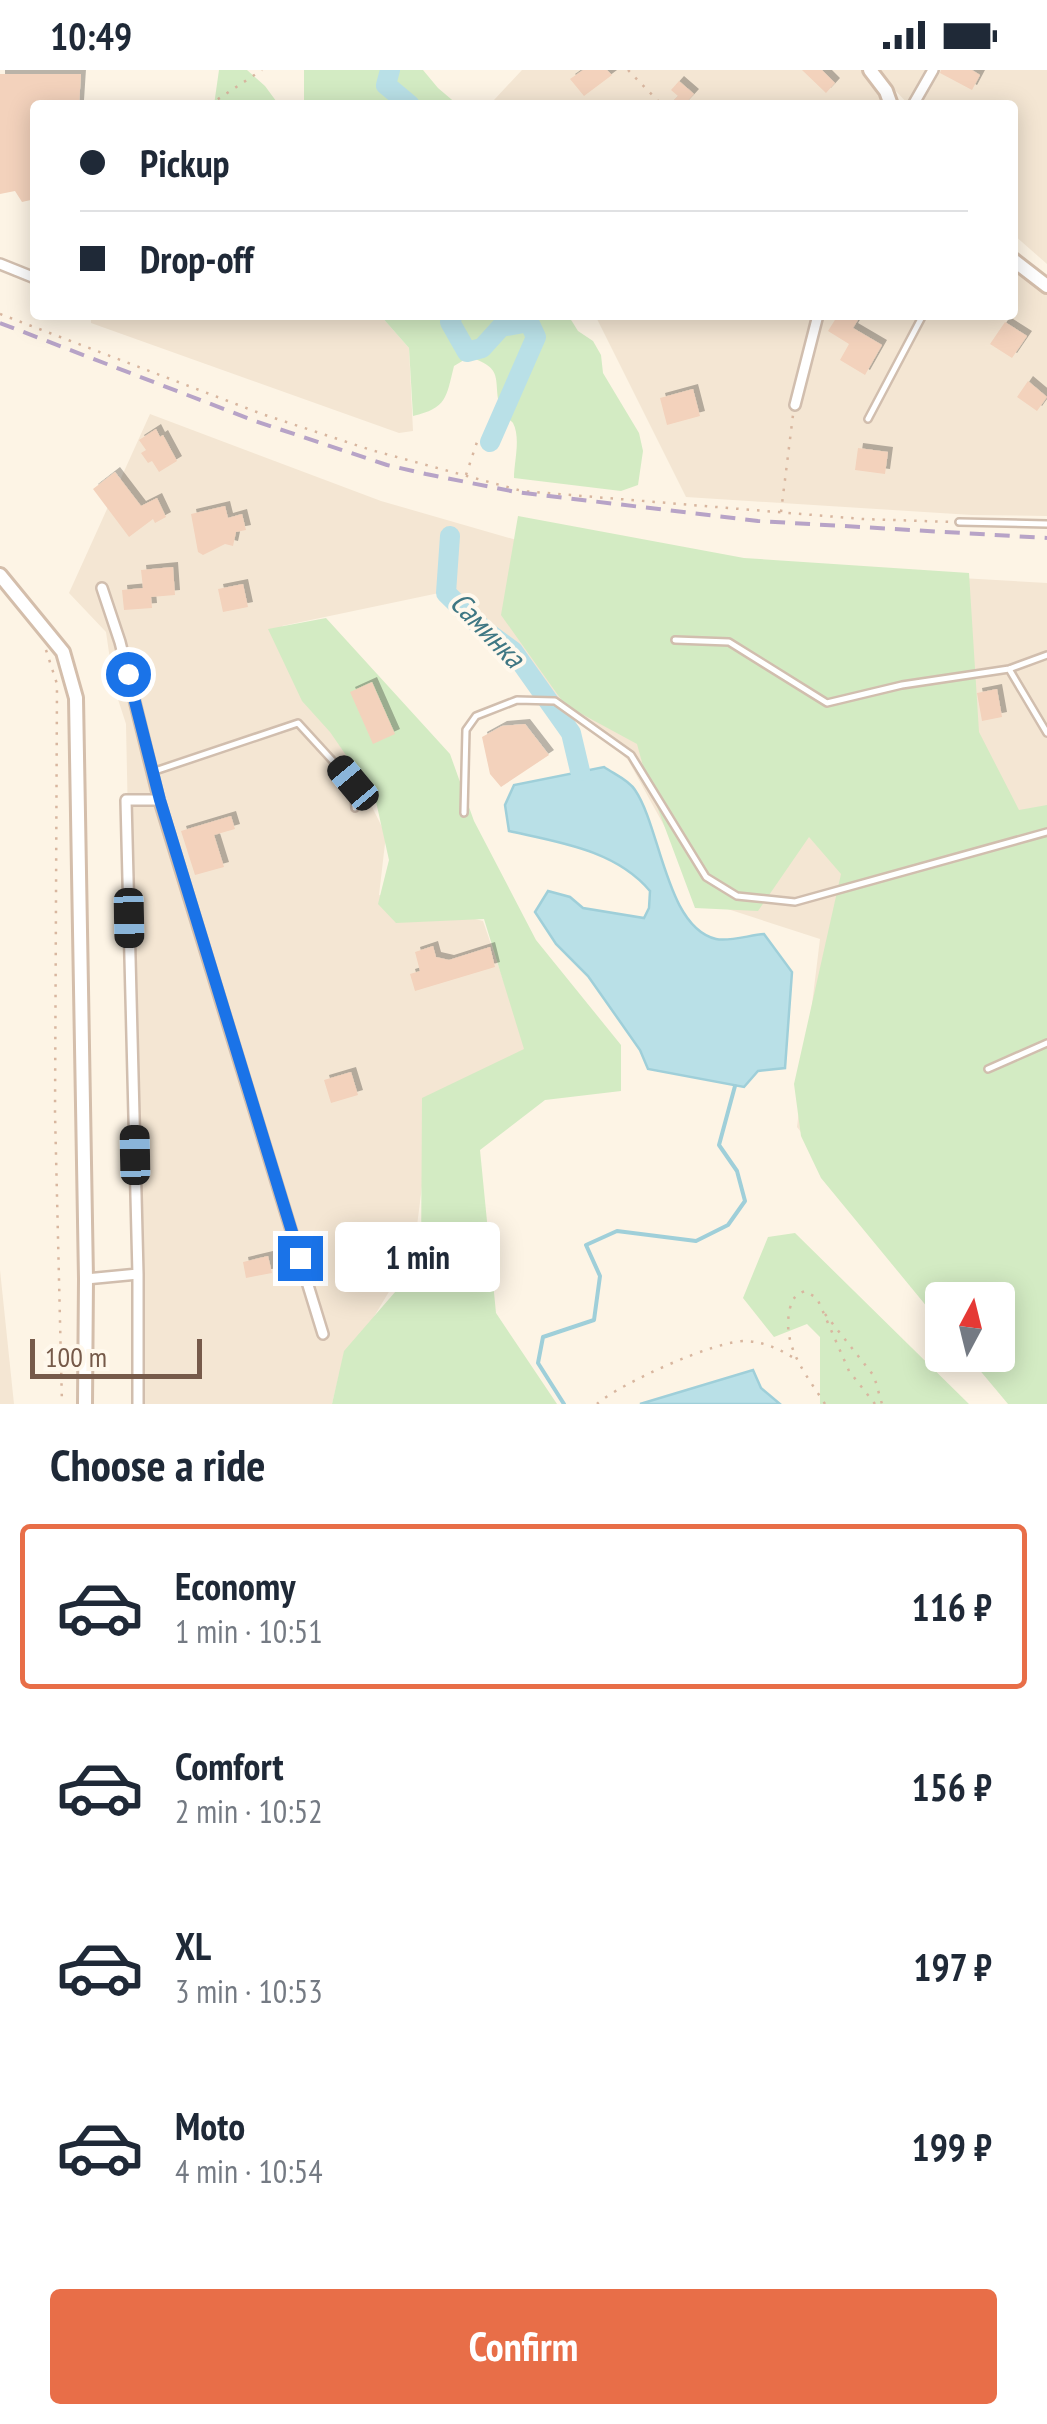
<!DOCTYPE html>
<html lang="en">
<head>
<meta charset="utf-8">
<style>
  :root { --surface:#fff; --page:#f6f6f7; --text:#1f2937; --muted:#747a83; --line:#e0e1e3; --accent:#e86e48 }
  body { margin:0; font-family:"PT Sans Narrow",sans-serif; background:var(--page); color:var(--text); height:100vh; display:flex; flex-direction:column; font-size:38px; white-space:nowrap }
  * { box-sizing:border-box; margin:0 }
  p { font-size:32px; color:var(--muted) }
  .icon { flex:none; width:55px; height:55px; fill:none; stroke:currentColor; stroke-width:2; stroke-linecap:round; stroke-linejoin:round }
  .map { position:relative; height:1334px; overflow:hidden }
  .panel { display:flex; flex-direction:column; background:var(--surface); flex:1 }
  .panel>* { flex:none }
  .banner { position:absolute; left:30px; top:30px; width:988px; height:220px; border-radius:10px; box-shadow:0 5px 25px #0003; display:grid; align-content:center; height:220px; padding:0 50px; background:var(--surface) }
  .needle { width:65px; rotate:7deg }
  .controls { position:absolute; left:925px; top:1212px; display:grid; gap:20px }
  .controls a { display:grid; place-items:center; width:90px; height:90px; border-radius:10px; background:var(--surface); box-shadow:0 5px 25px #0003; font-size:50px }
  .scale { position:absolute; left:30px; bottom:25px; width:172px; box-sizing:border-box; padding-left:10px; border:5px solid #765a4a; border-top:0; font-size:28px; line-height:35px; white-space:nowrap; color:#765a4a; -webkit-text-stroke:8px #fff8ec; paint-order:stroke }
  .end { position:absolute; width:45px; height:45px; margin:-22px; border:12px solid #1a73e8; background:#fff; box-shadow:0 0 0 5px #fff }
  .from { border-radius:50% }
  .bubble { position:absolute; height:70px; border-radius:10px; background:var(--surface); box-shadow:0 5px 25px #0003; font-size:32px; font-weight:600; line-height:70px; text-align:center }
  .car { position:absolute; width:30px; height:60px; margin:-30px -15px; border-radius:12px; box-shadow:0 0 8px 2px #0007; background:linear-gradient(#222 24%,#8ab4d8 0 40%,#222 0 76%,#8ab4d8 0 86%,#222 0) }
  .banner b { display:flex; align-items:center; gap:35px; height:95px; font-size:38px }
  .banner b+b { border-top:2px solid var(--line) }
  .banner i { width:25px; height:25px; background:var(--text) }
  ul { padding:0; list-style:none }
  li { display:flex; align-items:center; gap:30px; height:165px; margin:0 20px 15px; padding:0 30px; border:5px solid transparent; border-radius:10px }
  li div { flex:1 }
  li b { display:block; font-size:38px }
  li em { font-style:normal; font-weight:600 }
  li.current { border-color:var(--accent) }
  li>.icon { width:90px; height:90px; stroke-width:1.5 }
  h2 { padding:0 50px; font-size:45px; line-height:120px }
  .button { display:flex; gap:20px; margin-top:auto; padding:20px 50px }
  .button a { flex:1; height:115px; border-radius:10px; background:var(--accent); color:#fff; font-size:40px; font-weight:600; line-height:115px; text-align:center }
  .status { display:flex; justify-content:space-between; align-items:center; height:70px; padding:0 50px; background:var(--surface); direction:ltr }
  .status svg { height:28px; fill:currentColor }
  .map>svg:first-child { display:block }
  .residential { fill:#f4e6d3 }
  .green { fill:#d3ebc3 }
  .water { fill:#b9e0e7; stroke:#9fcfd9; stroke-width:2.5 }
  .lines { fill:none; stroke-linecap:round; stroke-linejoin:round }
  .stream { stroke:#9fcfd9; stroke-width:4 }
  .river { stroke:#b9e0e7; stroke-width:20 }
  .building { fill:#f3d2bc; filter:url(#shadow) }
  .lane-casing { stroke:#d1beae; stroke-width:10 }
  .street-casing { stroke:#d1beae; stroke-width:14 }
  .secondary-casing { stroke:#d4beab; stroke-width:18 }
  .path { stroke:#d8b69f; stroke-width:2.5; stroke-dasharray:2.5 8; stroke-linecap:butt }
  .lane { stroke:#fff; stroke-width:5 }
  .street { stroke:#fff; stroke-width:9 }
  .secondary { stroke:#fff; stroke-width:12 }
  .rail { stroke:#b7a3c7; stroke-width:4; stroke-dasharray:15 10; stroke-linecap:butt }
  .route { stroke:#1a73e8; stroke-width:12 }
  .labels { text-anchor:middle; stroke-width:8; stroke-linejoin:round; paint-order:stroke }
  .water-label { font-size:30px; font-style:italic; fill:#3f7783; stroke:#fff8ec }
</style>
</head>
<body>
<div class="status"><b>10:49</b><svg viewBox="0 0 49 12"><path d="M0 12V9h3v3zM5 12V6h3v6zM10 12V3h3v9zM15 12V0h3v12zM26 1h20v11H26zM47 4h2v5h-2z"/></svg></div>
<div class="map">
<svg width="1047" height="1334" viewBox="0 0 1047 1334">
  <defs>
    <filter id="shadow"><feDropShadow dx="5" dy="-5" stdDeviation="0" flood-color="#0004"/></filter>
  </defs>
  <rect width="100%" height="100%" fill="#fdf4e5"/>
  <path class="residential" d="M522,0H861L882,20L885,35H497L494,30Z
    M876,0H1047V194L1013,164L1012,35H909Z
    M1013,196L1047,224V446L972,445L686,427L595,245H1012Z
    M91,245H380L409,278L413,361L399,363L91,253Z
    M150,344L381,431L572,486L1047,513V1334L998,1285V1230H942V1246L797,1057L820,869L706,832L628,690L439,523L282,556L386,765L379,825L483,851L530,988L432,1036L414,1180L339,1305L332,1334H140L126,654L114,617L106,562L69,523Z
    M0,1200L14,1334H0Z"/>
  <path class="green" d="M219,0H247L265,16L279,35H214Z
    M304,0H423L438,18L458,35H304Z
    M380,245H568L578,261L593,271L601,285L603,303L639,363L643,381L638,415L621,421L514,408C514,392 521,368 513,353C511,351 503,344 502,342C490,314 509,299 469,287L454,296C446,328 447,338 413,346L409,278Z
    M518,446L744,488L969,503L979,662L1019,740L1047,735V1334H1008L967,1285H998V1230H942V1255L821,1108L801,1066L794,1014L841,804L809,767L758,841L695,838L646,707L637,674L565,635L501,545Z
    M326,548L450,684L474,751L536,870L621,975V1021L545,1030L480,1080L496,1243L557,1334H332L344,1281L421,1192L422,1028L524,979L484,849L396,853L378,834L389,790L375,727L330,662L302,631L268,559Z
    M795,1163L969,1334H820V1267L807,1254L774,1267L743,1228L768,1167Z"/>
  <path class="water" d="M604,697C614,704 629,710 635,720C661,758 666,857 716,869C729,872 750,865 764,864L792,902L785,998L758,1001L744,1017L648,999L640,980L588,906L556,874L535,842L548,821L570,827L583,838L644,848L649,838L650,821C616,780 558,772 509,761L505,735L514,715Z
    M753,1300L761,1318L780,1334H640Z"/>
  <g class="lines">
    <path class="stream" d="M564,1334L538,1293L543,1267L594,1250L600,1206L586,1175L617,1161L696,1171L728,1155L745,1131L737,1101L719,1075L735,1016"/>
    <path class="river" d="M390,0L386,15L410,35
      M453,245L450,252L467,282L482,278L501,257L529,252L536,267L490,372
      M450,466L446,523L483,559L513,581L571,663L580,701"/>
  </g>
  <path class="building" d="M583,0H607L612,5L584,26L570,9Z
    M802,0H822L835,13L826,23Z
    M941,0H972L980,5L972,20L940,3Z
    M0,4H81L79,35H35V129L22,132L15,121L0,124Z
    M679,11L694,24L684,35H669L678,26L671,20Z
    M838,245H861L853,258L882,275L865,305L840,290L849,274L828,261Z
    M1005,252L1027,266L1012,288L990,274Z
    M1028,311L1047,327L1037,341L1017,327Z
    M693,319L700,346L667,355L660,328Z
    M156,359L160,367L163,365L177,391L159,402L152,391L148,393L141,383L146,380L139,370Z
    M858,378L888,382L885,404L855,400Z
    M115,402L141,436L157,428L166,447L155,453L153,449L129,467L93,419Z
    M225,436L228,448L242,444L246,460L236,462L233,476L225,474L203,485L198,482L191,444Z
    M173,497L175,525L151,527L152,538L124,540L122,520L143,518L141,500Z
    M243,514L248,537L223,542L218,519Z
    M372,612L395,664L373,674L350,622Z
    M997,619L1002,647L982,651L977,623Z
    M525,654L549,685L501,717L490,704L482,667L502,656Z
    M231,746L235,759L214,765L224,797L195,805L181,761Z
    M433,876L436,887L449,890L490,877L495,897L415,921L410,904L420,901L415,882Z
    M351,1002L358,1025L331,1033L324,1010Z
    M268,1186L272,1203L246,1208L243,1192Z"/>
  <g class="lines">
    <defs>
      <path id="lane" d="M868,349L923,245
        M959,452L1047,454
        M675,570L729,572L827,633L902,615L1009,599L1047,585
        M1009,599L1047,663
        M152,702L298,653L353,713L355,738
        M464,743L466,660L476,646L517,630L555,631L631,685L706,807L737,826L795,832L1047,762
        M988,999L1047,973"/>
      <path id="street" d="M913,35L933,0
        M0,194L35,208
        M795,335L818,245
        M102,518L120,572L159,730
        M138,1204V1334
        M86,1209L138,1204L126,730H159L323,1264"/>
      <path id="secondary" d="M870,0L886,21L891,35
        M1012,189L1047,216
        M0,505L63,582L76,628L86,1209L85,1334"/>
    </defs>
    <use href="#lane" class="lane-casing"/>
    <use href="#street" class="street-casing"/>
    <use href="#secondary" class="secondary-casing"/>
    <path class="path" d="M628,0L662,35
      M209,35L262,0
      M0,244L262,344L371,380L522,421L862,449L953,452
      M466,405L479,366
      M781,442L793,345
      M46,580L57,614L55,1043L62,1334
      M825,1244L874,1306L882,1334
      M597,1334C619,1314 716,1270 746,1271C766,1272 781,1280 797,1290
      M825,1334C806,1304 781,1276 790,1238C793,1228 795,1225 805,1221L817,1228L849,1301L875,1334"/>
    <use href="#lane" class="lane"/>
    <use href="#street" class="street"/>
    <use href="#secondary" class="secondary"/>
    <path class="rail" d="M0,253L255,351L387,395L426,404L516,422L758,451L1047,468"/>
  </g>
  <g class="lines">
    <path class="route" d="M128,604L160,730L300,1188"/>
  </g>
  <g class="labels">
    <g class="water-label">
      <text transform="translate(487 560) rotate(46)" y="10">Саминка</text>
    </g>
  </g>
</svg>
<div class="controls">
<a><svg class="needle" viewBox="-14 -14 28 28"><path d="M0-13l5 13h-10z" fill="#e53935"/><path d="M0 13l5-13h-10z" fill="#747a83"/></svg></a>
</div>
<div class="scale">100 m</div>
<i class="end from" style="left:128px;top:604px"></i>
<i class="end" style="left:300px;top:1188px"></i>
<div class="bubble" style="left:335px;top:1152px;width:165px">1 min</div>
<i class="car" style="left:353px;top:713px;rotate:320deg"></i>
<i class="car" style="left:129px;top:848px;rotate:179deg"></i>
<i class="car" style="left:135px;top:1085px;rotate:359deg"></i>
<div class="banner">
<b><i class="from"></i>Pickup</b>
<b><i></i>Drop-off</b>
</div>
</div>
<section class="panel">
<h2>Choose a ride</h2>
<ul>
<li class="current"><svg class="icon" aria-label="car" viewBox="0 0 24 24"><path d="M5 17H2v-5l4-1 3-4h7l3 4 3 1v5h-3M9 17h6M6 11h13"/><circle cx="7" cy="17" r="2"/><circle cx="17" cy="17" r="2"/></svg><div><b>Economy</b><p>1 min · 10:51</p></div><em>116 ₽</em></li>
<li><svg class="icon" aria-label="car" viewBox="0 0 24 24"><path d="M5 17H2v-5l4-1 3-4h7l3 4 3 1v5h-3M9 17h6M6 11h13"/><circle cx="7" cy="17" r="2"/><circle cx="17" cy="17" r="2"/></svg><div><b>Comfort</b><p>2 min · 10:52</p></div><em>156 ₽</em></li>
<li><svg class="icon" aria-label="car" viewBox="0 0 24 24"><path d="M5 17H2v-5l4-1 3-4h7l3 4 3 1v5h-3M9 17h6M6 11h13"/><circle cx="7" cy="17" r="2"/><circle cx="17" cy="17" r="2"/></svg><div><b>XL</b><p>3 min · 10:53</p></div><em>197 ₽</em></li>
<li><svg class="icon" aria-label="car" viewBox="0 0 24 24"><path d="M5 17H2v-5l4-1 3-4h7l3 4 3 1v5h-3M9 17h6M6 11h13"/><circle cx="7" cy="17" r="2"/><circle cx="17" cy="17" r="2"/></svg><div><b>Moto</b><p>4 min · 10:54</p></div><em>199 ₽</em></li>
</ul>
<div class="button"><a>Confirm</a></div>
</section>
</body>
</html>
